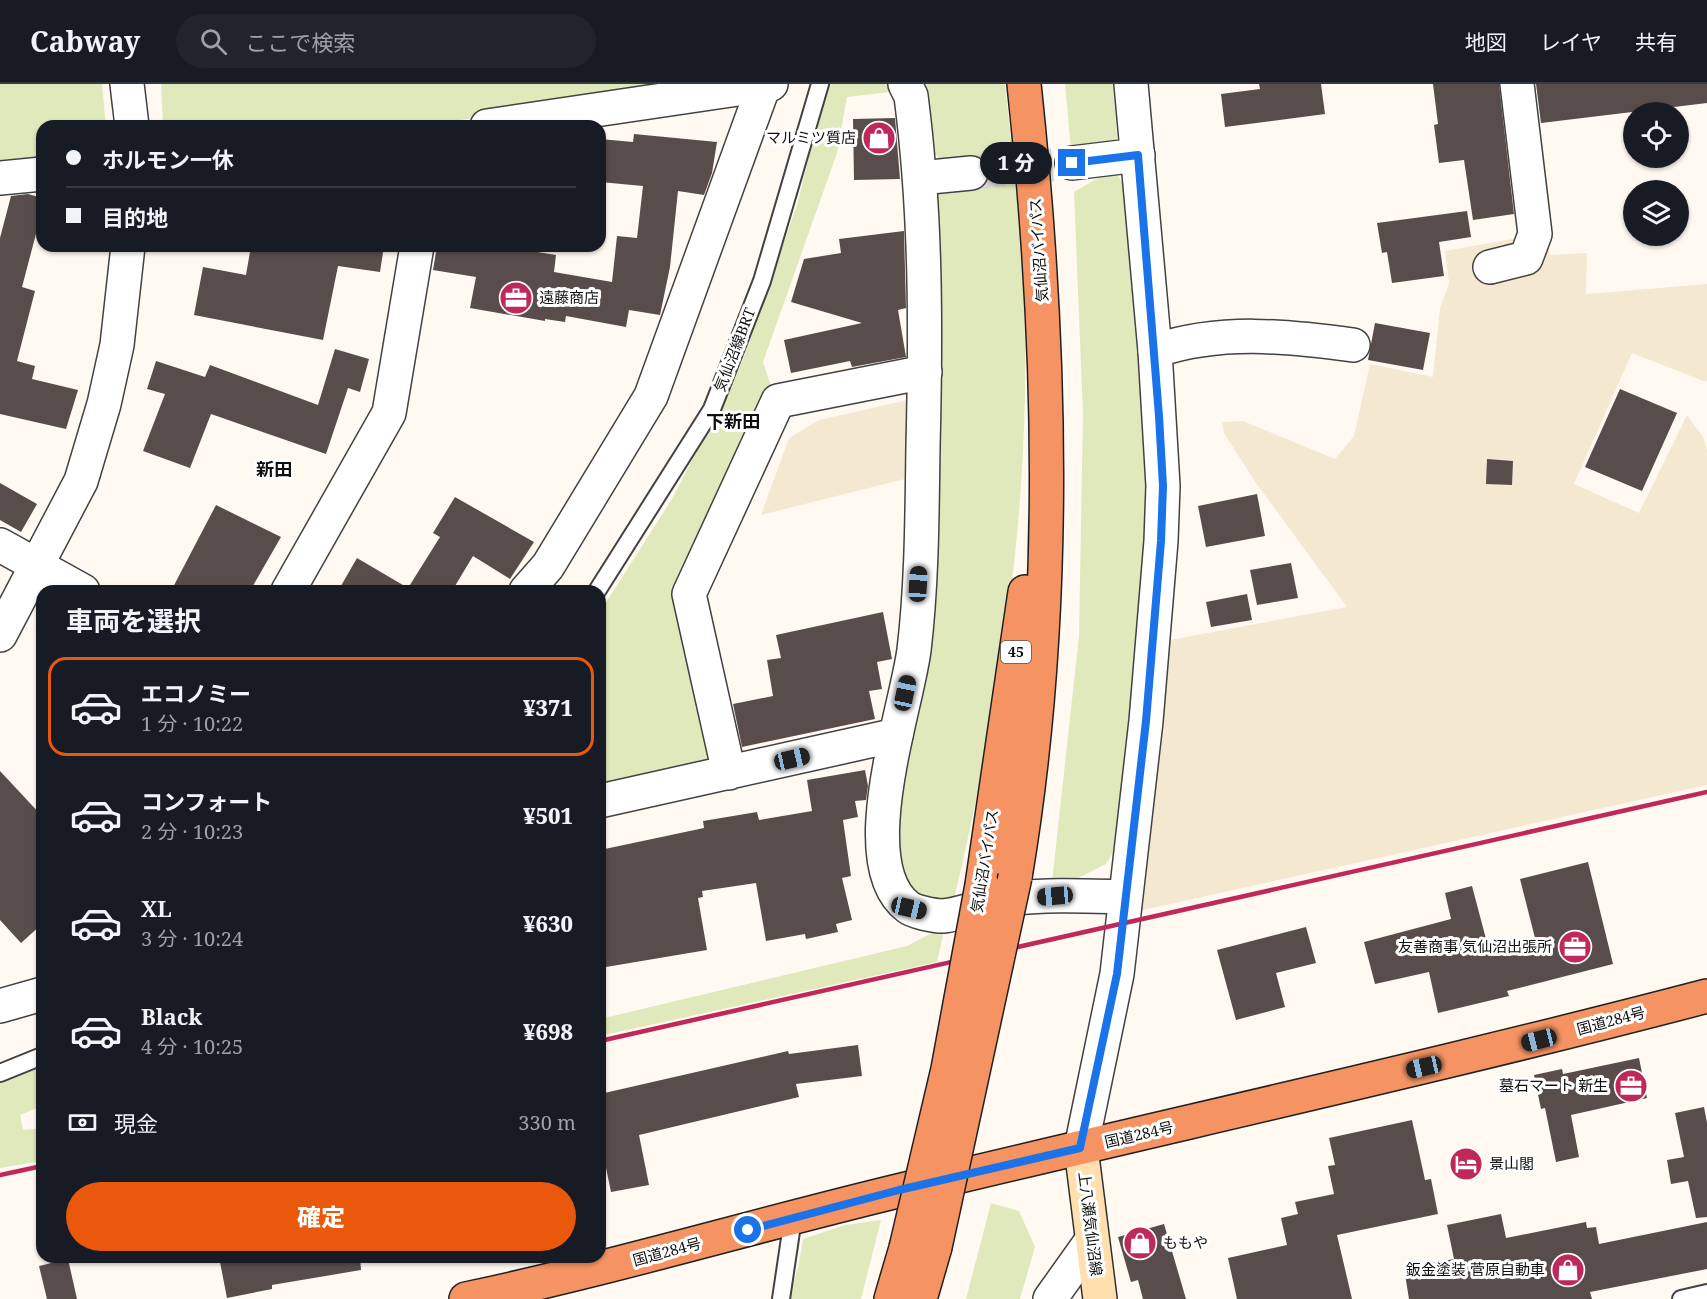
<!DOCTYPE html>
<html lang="ja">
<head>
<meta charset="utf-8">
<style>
  :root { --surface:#171b24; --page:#20242c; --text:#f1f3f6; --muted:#9ea1a6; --line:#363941; --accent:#ea580c }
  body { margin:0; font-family:"Noto Serif","Noto Sans JP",serif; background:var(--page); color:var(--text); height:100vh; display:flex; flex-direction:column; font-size:22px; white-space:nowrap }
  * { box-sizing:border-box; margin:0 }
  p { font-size:20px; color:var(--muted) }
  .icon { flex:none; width:33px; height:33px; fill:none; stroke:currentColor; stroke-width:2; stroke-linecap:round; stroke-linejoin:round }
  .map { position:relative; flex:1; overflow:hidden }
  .drawer { position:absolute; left:36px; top:501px; width:570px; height:678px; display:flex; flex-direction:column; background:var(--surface); border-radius:18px; box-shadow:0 2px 4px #0004 }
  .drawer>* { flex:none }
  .banner { position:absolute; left:36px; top:36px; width:570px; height:132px; border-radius:18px; box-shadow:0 2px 4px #0004; display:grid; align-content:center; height:132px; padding:0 30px; background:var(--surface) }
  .controls { position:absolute; left:1623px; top:18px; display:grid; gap:12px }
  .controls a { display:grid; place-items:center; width:66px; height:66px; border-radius:50%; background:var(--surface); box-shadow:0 2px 4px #0004; font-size:30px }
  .end { position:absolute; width:27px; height:27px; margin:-14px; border:8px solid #1a73e8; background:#fff; box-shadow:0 0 0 3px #fff }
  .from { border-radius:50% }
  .bubble { position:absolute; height:42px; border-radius:21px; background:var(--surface); box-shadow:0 2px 4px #0004; font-size:20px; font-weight:800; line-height:42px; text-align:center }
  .car { position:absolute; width:18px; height:36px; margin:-18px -9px; border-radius:8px; box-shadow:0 0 4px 2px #0007; background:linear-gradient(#222 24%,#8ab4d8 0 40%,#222 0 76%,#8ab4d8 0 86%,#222 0) }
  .banner b { display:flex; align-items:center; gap:21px; height:57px; font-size:22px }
  .banner b+b { border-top:2px solid var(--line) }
  .banner i { width:15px; height:15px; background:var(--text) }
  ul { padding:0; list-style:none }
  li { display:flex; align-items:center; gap:18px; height:99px; margin:0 12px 9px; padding:0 18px; border:3px solid transparent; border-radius:18px }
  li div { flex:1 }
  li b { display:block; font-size:22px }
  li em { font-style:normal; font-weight:800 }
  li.active { border-color:var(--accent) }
  li>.icon { width:54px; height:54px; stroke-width:1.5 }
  h2 { padding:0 30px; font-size:27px; line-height:72px }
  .pay { display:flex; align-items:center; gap:15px; height:66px; padding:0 30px; font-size:22px }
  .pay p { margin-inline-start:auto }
  .primary-button { display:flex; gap:12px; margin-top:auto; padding:12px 30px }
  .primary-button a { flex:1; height:69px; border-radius:36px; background:var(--accent); color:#fff; font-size:24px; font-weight:800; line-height:69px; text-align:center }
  header { display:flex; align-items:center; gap:36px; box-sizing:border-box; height:84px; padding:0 30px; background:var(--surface); border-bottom:2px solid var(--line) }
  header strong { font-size:28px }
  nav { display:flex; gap:33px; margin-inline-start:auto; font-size:21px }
  .search { width:420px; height:54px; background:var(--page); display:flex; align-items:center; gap:15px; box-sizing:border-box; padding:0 21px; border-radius:33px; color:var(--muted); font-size:22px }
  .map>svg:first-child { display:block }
  .farmland { fill:#f5e8d1 }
  .green { fill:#e0e9bb }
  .building { fill:#584d4b }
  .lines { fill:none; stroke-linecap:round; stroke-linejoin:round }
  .minor-tunnel { stroke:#dbd6d0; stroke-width:33; stroke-dasharray:33 16; stroke-linecap:butt }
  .service-casing { stroke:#424242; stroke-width:20 }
  .minor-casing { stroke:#424242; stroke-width:36 }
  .tertiary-casing { stroke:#424242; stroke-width:36 }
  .secondary-casing { stroke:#313131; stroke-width:36 }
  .trunk-casing { stroke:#202020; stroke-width:36 }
  .service { stroke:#fff; stroke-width:16 }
  .minor { stroke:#fff; stroke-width:33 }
  .tertiary { stroke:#fff; stroke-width:33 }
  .secondary { stroke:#fedfad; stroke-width:33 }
  .trunk { stroke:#f59362; stroke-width:33 }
  .rail { stroke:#bf2858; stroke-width:4.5 }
  .trunk-bridge-casing { stroke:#202020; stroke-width:36; stroke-linecap:butt }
  .trunk-bridge { stroke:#f59362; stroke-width:33 }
  .route { stroke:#1a73e8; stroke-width:8 }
  .labels { text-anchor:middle; stroke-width:6; stroke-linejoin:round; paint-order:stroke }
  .shield { fill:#fff; stroke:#575757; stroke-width:1.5 }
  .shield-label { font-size:14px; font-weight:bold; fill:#0f0f0f }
  .poi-label { font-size:15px; fill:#0f0f0f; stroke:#fff; text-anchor:end }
  .street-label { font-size:15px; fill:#0f0f0f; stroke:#fff }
  .quarter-label { font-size:18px; font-weight:bold; fill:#0f0f0f; stroke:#fff }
</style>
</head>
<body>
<header>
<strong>Cabway</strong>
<div class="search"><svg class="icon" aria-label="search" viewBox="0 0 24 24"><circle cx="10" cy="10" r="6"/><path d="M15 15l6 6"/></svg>ここで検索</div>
<nav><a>地図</a><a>レイヤ</a><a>共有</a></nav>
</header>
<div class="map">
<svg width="1707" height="1215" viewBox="0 0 1707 1215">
  <rect width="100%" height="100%" fill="#fff9f2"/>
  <path class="farmland" d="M1547,152L1550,171L1587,169L1586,210L1707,200V296L1706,298L1632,269L1574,400L1639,429L1687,331L1703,353L1707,366V701L1139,827L1170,556L1347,523L1256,399L1224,349L1222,338L1243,337L1335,375L1354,352L1370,280L1433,293L1440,224L1449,199L1445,167L1524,153Z
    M912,315L909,394L761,431L789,354L819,336Z"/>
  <path class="green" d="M0,0H102L106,42H42V79L0,83Z
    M161,0H679L581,20L414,42H163Z
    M826,0H895L899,7L847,13L837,69L763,278L773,308L676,512L710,671L703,678L600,701V528L672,415L742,278L798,118Z
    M924,0H1005C1016,101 1027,206 1025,308C1022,481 994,644 955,811C934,829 918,811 899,798L893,743L932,112L944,79L931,66Z
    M1065,0H1113L1117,53L1114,60L1071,65Z
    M1110,87L1117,90L1125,104C1134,200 1146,296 1146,393C1145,517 1129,640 1116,763L1106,780L1078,794L1052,798L1079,552L1083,331L1074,108Z
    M945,842L937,878L600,952V935L907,862Z
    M42,978V1022L20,1031L23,1046L42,1044V1077L0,1084V997Z
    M991,1119L1019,1127L1035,1163L1020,1215H966Z
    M881,1136L861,1215H788L798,1184L803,1155L845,1141Z"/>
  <path class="building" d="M1259,0H1321L1325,30L1225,43L1221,10L1260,5Z
    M1433,0H1499L1514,130L1473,136L1464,76L1439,79L1434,41L1438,40Z
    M1536,0H1707V19L1541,39Z
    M895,34L900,95L854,96L853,35Z
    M634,50L717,58L712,89L704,111L678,107L670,183L660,231L629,226L626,243L566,232L565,238L545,235V237L470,224L476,193L433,186L437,162H501L556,171L554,188L612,198L617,152L637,154L643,102L600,98V55L633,58Z
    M28,110L42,114V127L22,203L35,207L17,277L35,282L32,295L78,306L66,345L0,330V154L11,112Z
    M1467,127L1471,153L1439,158L1444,192L1392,199L1387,168L1382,169L1377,139Z
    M904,147L906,224L898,226L906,273L852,283L850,277L791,289L784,256L862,239L791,218L804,175L841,169L839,155Z
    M251,162H384L380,188L338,182L323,256L194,231L203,183L246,191Z
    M1375,239L1430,249L1423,286L1368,276Z
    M335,265L369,275L360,308L348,304L326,370L211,330L190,384L143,367L165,310L147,305L156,277L205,293L210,281L318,321Z
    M1620,305L1677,329L1642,407L1585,383Z
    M1487,375L1513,377L1512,401L1486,400Z
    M0,399L37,420L21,448L0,436Z
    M1257,410L1265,452L1206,463L1198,422Z
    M455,413L534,458L510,495L473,472L452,507H338L357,474L408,504L440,453L433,449Z
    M216,421L281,453L250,507H171Z
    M1291,479L1298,514L1257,521L1250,486Z
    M1247,510L1252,536L1211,543L1206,518Z
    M883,528L892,575L877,578L882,605L869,607L875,635L742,663L733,620L773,612L767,576L781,574L776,551Z
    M865,686L868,702L866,716L855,717L858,733L843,736L851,792L842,794L852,836L836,840L838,848L806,855L805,850L766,857L756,799L702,807L703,813L698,814L707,866L600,884V766L704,744L703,737L757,728L759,736L812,727L807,696Z
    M0,687L42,732V840L21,859L0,836Z
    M1588,778L1613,880L1507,907L1509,912L1438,929L1429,888L1375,900L1364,858L1451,835L1445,809L1472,802L1490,870L1536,858L1520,795Z
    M1306,843L1316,879L1276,889L1285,923L1236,936L1217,866Z
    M858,961L862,992L796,1000L799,1013L639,1051L649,1101L611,1108L600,1055V1010L788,967L789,970Z
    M1639,974L1647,1014L1571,1031L1579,1073L1556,1078L1545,1024L1541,1025L1534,991L1562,985L1563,990Z
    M1704,1023L1707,1039V1133L1696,1134L1688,1097L1671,1100L1667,1076L1684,1073L1675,1029Z
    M1412,1036L1425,1096L1431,1095L1438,1130L1337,1151L1352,1215H1237L1228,1174L1287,1161L1281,1134L1298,1130L1295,1118L1334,1110L1328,1082L1335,1081L1329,1054Z
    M1501,1130L1506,1154L1586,1138L1587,1144L1596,1143L1599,1160L1707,1138V1185L1590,1208L1592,1215H1409L1404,1184L1454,1175L1447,1141Z
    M1164,1140L1186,1215H1143L1138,1196L1131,1198L1118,1153Z
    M219,1173H360L361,1186L272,1201V1205L227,1214Z
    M68,1175L77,1215H47L39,1182Z"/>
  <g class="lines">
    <path class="minor-tunnel" d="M971,89L1072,79"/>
    <defs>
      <path id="service" d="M597,507L712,325L762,197L820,0
        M0,989L42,972
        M781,1215L793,1134
        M1681,1215L1707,1209"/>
      <path id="minor" d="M1072,79L1138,71
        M0,94L42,90
        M920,94L971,89
        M1490,183L1526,174L1535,150L1517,0
        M1155,267C1220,245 1286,252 1353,261
        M0,461L83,507
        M288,507L389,329L417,162
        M526,507L548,482L651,312L764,1
        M729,689L689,510L778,317L925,288
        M600,717L896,651
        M0,922L42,910
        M1050,1215L1092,1156"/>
      <path id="tertiary" d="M127,0L132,42
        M905,0L911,12C926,127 926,245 923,362C922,430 922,499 914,566C906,627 851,780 908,823C914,828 934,832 943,832C965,830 987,819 1009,815C1047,810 1086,812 1124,813
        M487,42L771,0
        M0,551L81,397L104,320L117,261L128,162
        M1081,1064L1117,890L1146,637L1161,457L1163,402L1155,267L1131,0"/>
      <path id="secondary" d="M1081,1064L1100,1215"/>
      <path id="trunk" d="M1015,793C1059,532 1052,263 1024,0
        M982,801L1025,508
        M466,1215C613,1184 756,1141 902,1106C1170,1041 1440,982 1707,912
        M891,1215L906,1164
        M920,1215L935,1163"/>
    </defs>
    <use href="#service" class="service-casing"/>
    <use href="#minor" class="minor-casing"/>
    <use href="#tertiary" class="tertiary-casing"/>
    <use href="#secondary" class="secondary-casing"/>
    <use href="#trunk" class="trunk-casing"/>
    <use href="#service" class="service"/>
    <use href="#minor" class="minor"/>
    <use href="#tertiary" class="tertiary"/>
    <use href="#secondary" class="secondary"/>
    <use href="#trunk" class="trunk"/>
    <path class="rail" d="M600,957L1707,708
      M0,1091L42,1082"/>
    <defs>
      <path id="trunk-bridge" d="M935,1163L1015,793
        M906,1164L948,985L982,801"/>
    </defs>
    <use href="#trunk-bridge" class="trunk-bridge-casing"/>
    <use href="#trunk-bridge" class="trunk-bridge"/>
  </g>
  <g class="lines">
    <path class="route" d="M748,1146L899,1106L1080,1064L1117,890L1146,637L1161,457L1163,402L1159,332L1138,71L1072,79"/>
  </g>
  <defs>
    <symbol id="shop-disc" viewBox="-11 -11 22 22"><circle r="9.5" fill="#bf2858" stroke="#fff"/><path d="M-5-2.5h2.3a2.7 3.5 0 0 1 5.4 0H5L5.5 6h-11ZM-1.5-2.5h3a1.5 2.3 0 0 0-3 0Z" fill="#fff"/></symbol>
    <symbol id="office-disc" viewBox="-11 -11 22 22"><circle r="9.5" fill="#bf2858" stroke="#fff"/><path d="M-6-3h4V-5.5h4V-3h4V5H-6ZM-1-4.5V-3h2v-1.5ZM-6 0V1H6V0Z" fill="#fff"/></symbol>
    <symbol id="hotel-disc" viewBox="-11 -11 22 22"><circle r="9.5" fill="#bf2858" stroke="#fff"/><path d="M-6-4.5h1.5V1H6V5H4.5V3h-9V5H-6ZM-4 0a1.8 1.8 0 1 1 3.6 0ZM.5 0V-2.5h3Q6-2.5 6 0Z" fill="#fff"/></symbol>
  </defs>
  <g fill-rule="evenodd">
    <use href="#shop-disc" x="860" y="35" width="38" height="38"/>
    <use href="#office-disc" x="497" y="195" width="38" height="38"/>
    <use href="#office-disc" x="1556" y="844" width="38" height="38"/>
    <use href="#office-disc" x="1612" y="983" width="38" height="38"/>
    <use href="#hotel-disc" x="1447" y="1061" width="38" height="38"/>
    <use href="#shop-disc" x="1121" y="1140" width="38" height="38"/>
    <use href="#shop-disc" x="1549" y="1167" width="38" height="38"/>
  </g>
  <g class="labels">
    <rect class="shield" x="1001" y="557" width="30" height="22" rx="4.5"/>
    <g class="shield-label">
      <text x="1016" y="573">45</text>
    </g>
    <g class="poi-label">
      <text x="856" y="59">マルミツ質店</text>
      <text x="539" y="219" text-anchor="start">遠藤商店</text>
      <text x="1552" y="868">友善商事 気仙沼出張所</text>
      <text x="1608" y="1007">墓石マート 新生</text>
      <text x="1489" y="1085" text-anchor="start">景山閣</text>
      <text x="1163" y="1164" text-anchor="start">ももや</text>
      <text x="1545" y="1191">鈑金塗装 菅原自動車</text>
    </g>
    <g class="street-label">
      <text transform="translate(1039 166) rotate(-94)" y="5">気仙沼バイパス</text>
      <text transform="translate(735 266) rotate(-69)" y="5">気仙沼線BRT</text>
      <text transform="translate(985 777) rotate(-81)" y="5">気仙沼バイパス</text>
      <text transform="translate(1611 937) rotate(-15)" y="5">国道284号</text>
      <text transform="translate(1139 1051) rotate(-13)" y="5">国道284号</text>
      <text transform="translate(1090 1140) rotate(83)" y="5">上八瀬気仙沼線</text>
      <text transform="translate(667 1168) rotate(-15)" y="5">国道284号</text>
    </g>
    <g class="quarter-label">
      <text x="733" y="344">下新田</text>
      <text x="274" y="392">新田</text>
    </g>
  </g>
</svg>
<div class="controls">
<a><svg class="icon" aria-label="locate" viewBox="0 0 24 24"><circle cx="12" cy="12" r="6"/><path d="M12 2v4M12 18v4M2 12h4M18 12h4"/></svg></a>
<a><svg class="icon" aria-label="layers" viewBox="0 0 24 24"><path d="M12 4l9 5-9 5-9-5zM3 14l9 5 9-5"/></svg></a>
</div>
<i class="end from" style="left:748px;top:1146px"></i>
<i class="end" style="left:1072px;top:79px"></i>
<div class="bubble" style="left:980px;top:58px;width:72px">1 分</div>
<i class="car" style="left:918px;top:500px;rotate:3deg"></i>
<i class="car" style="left:905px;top:609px;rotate:12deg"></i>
<i class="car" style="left:792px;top:675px;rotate:77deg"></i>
<i class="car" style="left:1055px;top:812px;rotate:265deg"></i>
<i class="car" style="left:909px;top:824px;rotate:103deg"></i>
<i class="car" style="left:1539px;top:956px;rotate:256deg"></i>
<i class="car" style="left:1424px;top:983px;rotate:257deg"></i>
<div class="banner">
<b><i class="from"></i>ホルモン一休</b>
<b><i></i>目的地</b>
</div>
<section class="drawer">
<h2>車両を選択</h2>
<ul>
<li class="active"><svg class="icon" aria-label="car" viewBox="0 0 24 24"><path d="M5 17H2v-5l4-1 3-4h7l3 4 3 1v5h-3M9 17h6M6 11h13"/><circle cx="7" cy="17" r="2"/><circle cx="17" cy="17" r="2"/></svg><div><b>エコノミー</b><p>1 分 · 10:22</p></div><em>¥371</em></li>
<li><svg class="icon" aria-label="car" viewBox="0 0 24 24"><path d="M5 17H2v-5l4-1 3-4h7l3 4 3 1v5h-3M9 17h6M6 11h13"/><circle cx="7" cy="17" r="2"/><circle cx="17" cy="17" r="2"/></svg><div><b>コンフォート</b><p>2 分 · 10:23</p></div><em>¥501</em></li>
<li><svg class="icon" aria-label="car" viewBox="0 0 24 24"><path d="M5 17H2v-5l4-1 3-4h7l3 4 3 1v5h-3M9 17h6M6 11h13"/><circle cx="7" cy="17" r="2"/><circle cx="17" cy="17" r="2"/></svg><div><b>XL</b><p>3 分 · 10:24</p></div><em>¥630</em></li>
<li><svg class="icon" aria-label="car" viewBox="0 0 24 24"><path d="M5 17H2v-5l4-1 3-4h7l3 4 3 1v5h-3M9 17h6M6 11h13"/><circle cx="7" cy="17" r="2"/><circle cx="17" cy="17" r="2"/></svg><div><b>Black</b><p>4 分 · 10:25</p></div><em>¥698</em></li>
</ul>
<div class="pay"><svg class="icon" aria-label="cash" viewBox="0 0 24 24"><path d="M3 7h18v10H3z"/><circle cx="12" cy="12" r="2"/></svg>現金<p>330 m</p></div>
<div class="primary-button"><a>確定</a></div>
</section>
</div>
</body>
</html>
